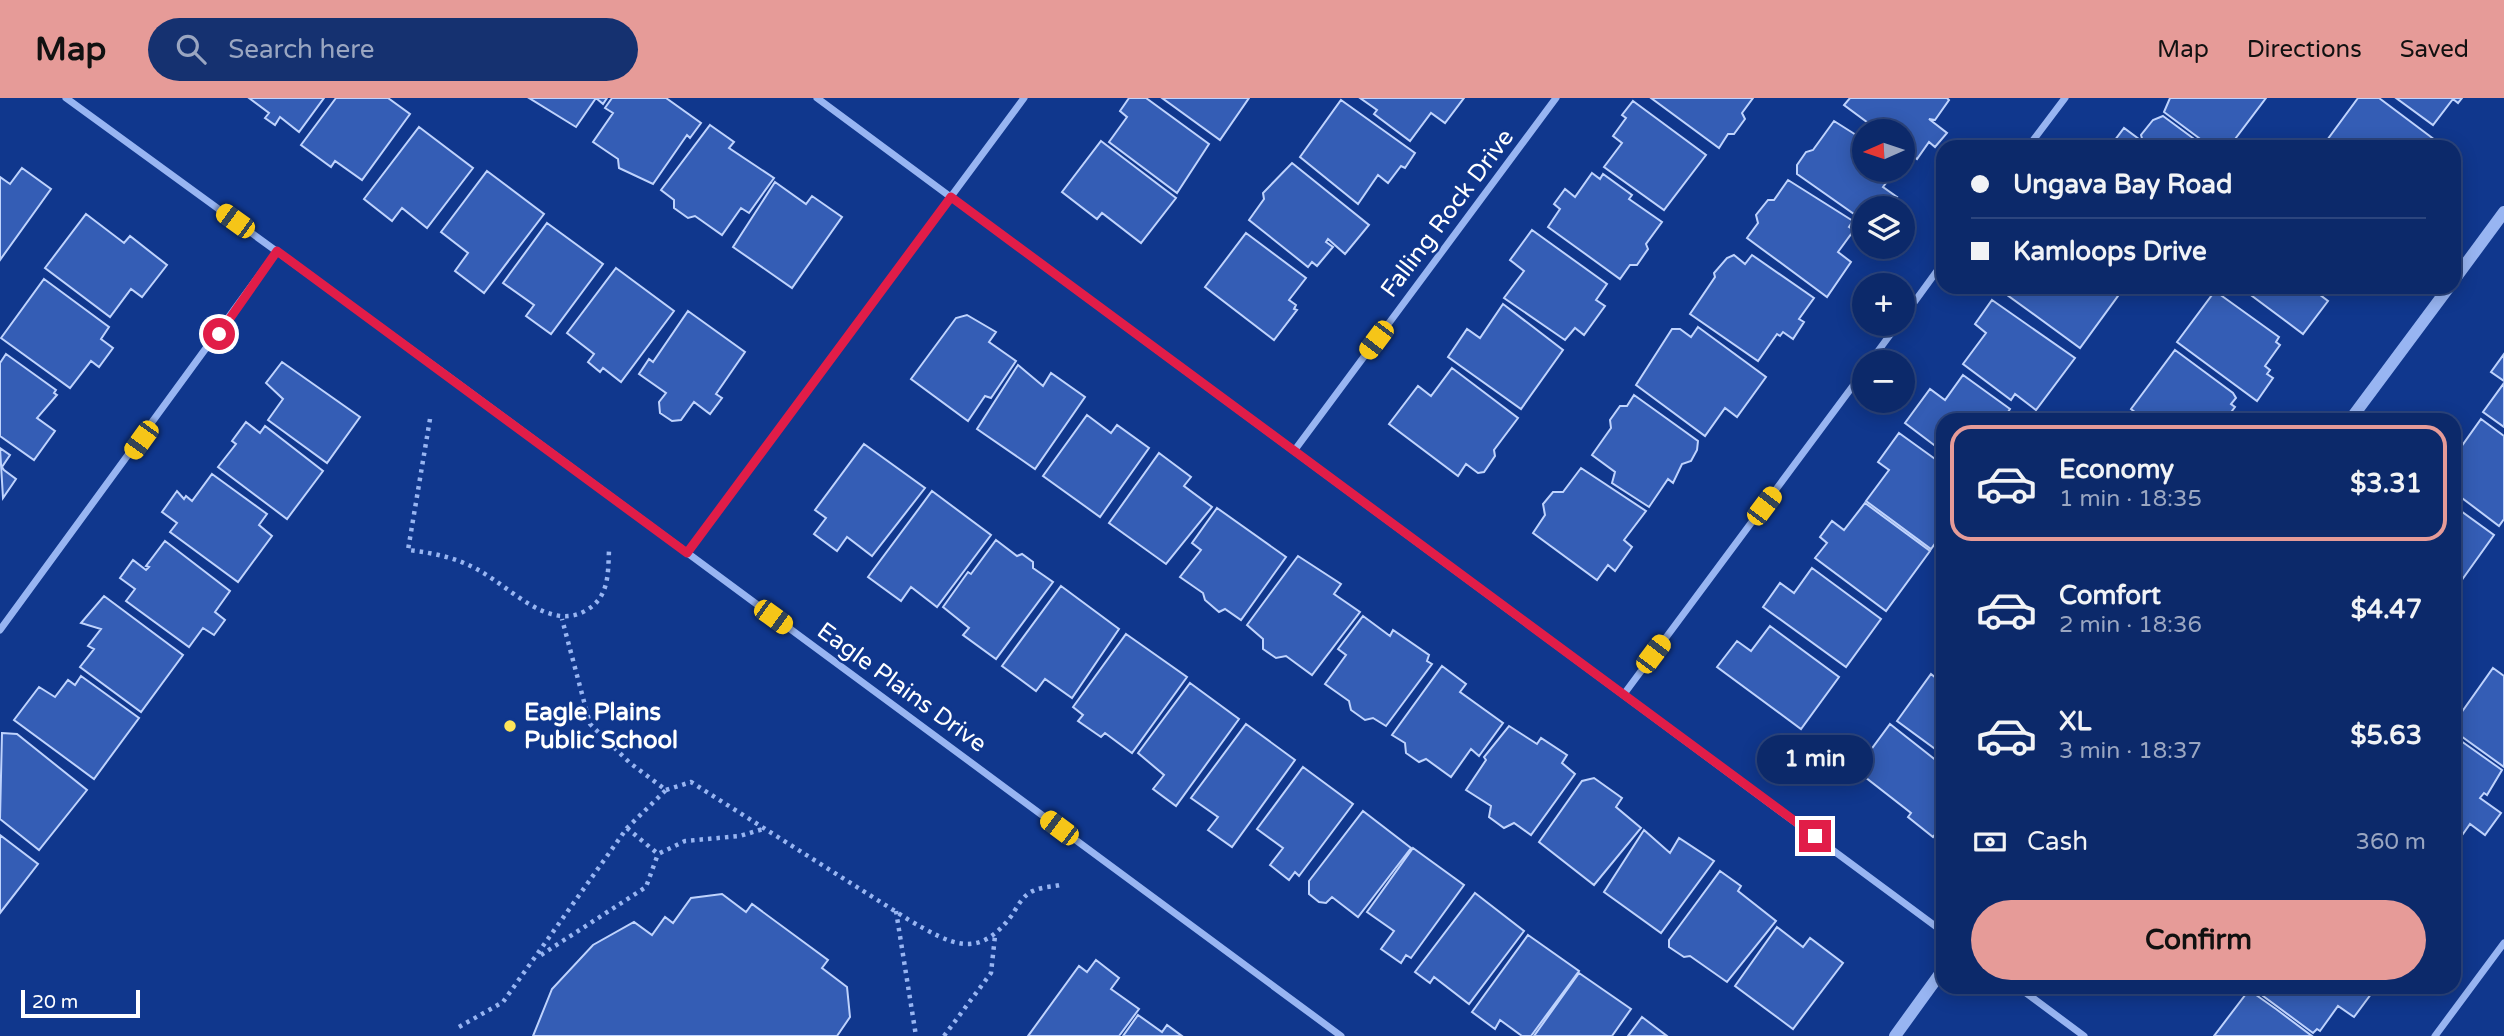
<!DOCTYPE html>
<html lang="en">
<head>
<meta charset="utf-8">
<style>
  :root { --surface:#0c296a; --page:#153170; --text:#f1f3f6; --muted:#9aa6c1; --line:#2c457e; --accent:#e69b98 }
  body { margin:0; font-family:"Varela Round",sans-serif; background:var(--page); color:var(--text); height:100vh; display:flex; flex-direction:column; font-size:26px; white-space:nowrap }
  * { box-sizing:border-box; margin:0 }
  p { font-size:23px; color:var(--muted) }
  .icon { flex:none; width:38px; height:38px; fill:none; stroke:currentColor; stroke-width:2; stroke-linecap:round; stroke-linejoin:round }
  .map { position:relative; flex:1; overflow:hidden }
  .drawer { position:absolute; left:1936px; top:315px; width:525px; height:581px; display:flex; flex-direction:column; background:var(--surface); border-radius:21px; box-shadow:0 4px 18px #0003,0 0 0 2px var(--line) }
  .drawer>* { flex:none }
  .guide { position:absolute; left:1936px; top:42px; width:525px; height:154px; border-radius:21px; box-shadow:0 4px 18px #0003,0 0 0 2px var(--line); display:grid; align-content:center; height:154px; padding:0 35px; background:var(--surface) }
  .needle { width:46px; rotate:267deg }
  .fabs { position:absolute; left:1852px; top:21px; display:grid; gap:14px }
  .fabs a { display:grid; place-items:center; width:63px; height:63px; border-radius:50%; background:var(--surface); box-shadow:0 4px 18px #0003,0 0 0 2px var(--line); font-size:35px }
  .scale { position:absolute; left:21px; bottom:18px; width:119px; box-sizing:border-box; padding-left:7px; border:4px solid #fff; border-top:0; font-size:19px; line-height:24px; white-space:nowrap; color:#fff; -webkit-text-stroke:5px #10378d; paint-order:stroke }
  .end { position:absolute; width:32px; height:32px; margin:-16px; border:9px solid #e11d48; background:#fff; box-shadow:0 0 0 4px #fff }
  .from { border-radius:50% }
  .bubble { position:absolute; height:49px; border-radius:24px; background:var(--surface); box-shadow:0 4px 18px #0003,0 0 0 2px var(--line); font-size:23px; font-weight:700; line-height:49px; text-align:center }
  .car { position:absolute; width:21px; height:42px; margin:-21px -10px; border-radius:9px; box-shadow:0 0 5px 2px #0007; background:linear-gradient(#f5c518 24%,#345 0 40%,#f5c518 0 76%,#345 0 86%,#f5c518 0) }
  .guide b { display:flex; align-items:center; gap:24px; height:66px; font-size:26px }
  .guide b+b { border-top:2px solid var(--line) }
  .guide i { width:18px; height:18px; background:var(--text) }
  ul { padding:12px 0 0; list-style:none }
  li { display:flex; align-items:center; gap:21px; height:116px; margin:0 14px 10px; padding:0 21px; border:4px solid transparent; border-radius:21px }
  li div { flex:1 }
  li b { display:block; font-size:26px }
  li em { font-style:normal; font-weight:700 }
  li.current { border-color:var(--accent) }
  li>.icon { width:63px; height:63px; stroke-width:1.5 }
  .pay { display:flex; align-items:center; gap:18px; height:77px; padding:0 35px; font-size:26px }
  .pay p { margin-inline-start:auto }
  .cta { display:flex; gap:14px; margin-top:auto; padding:14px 35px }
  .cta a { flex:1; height:80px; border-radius:42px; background:var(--accent); color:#111; font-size:28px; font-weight:700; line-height:80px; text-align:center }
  header { display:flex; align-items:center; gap:42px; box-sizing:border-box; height:98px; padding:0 35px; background:var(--accent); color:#111 }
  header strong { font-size:33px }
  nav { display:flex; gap:38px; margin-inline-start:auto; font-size:24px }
  .search { width:490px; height:63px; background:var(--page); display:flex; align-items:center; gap:18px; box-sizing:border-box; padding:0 24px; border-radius:38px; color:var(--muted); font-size:26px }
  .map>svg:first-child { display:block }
  .building { fill:#345db5; stroke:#bfd3fd; stroke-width:2 }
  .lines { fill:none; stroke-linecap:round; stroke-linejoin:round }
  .path { stroke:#98b5f2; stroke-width:4.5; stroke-dasharray:3.5 5; stroke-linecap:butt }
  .minor { stroke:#98b5f2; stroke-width:7 }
  .tertiary { stroke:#98b5f2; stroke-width:12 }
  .route { stroke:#e11d48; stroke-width:9 }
  .poi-dot { fill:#ffe459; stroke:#10378d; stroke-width:2.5 }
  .labels { text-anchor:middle; stroke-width:5; stroke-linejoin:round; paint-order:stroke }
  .street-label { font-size:24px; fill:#fff; stroke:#10378d }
  .poi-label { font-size:24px; font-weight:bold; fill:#fff; stroke:#10378d; text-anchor:start }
</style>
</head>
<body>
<header>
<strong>Map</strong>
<div class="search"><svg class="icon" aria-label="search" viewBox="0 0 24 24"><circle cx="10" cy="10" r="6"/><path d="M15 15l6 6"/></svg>Search here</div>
<nav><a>Map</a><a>Directions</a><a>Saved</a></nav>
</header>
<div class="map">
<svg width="2504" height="938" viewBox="0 0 2504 938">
  <rect width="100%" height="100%" fill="#10378d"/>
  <path class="building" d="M249,0H324L299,34L280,19L275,27L265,20L269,15Z
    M336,0H388L410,16L362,82L335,63L331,69L301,47Z
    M596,0L576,29L529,0H607L603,6Z
    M612,0H666L701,25L690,40L687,37L653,86L619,70L618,61L593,44L613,15L605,10Z
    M1129,0H1146L1209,46L1177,95L1109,44L1127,19L1120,13Z
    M1162,0H1249L1220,42Z
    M1360,0H1464L1445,25L1431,15L1410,43L1374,16L1377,12Z
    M1651,0H1753L1742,15L1745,21L1734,36H1728L1719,50Z
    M1850,0H1947L1949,2L1935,22L1929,21L1947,35L1935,49L1929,44L1917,61L1902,50V33H1879L1844,7Z
    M2170,0H2266L2229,49H2211L2164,14Z
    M2358,0H2379L2443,48L2322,49Z
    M2396,0H2462L2458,5L2453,1L2433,27Z
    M1341,2L1415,55L1405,70L1401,68L1388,85L1378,77L1358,106L1300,59Z
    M1633,3L1706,57L1664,112L1604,69L1622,45L1613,38L1626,20L1622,17Z
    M2163,18L2205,49H2117L2112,46L2124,30L2143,44L2141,37L2153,22Z
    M1834,23L1864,42V72H1896L1883,89L1897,99L1889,110H1864V123L1797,76V67L1806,54L1813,52Z
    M710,27L734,44L729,50L774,80L749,115L741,110L722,137L695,118L688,120L674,110V102L661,92Z
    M419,29L473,70L427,130L402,110L392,123L364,101Z
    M1101,43L1176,100L1141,145L1102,115L1097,121L1062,94Z
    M1292,65L1369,127L1345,156L1328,141L1326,144L1333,149L1317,168L1312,164L1308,169L1249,122L1264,101L1263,95Z
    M22,70L51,91L0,162V79L10,86Z
    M487,73L544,116L484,195L455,173L468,155L441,134Z
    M1592,75L1600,81L1603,76L1632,97L1629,101L1662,124L1646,146L1648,151L1637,167H1630L1620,181L1548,129L1560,111L1554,106L1565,91L1575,99Z
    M1788,82L1853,123L1849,129L1854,132L1838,154L1851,164L1827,199L1747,140L1758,125L1756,117L1768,102H1774Z
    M775,84L806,106L812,98L842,119L792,190L733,149Z
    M86,116L124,145L130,138L167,167L142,199L131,191L110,219L45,170Z
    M547,125L603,166L551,236L526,218L534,207L503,185Z
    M1532,132L1607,186L1596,202L1605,208L1584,237L1575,230L1565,242L1504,200L1524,173L1510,162Z
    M1246,135L1306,180L1289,202L1296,207L1294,211L1297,212L1274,242L1205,189Z
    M1734,157L1745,166L1752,157L1814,200L1799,221L1804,224L1793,241L1783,234L1780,238L1777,236L1758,263L1690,216L1715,179L1714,175L1727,160Z
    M616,170L674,213L621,284L603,270L600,274L588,264L594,256L567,235Z
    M44,181L109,229L101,241L113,250L99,269L91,263L70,290L1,240Z
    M2007,189H2121L2123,191L2080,250L2003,194Z
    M2240,189H2318L2315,193L2328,203L2303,236Z
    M2215,193L2279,239L2276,244L2280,247L2265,268L2270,272L2267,276L2273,280L2257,303L2177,244Z
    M1992,202L2075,260L2036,312L2015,296L2011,302L1963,266L1986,235L1975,226Z
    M1503,206L1563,252L1521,311L1448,259L1467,231L1480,240Z
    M688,213L745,254L716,296L722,300L710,316L694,304L681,322L672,323L660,315L659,304L666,295L639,276L649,261L653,264Z
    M967,217L996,234L989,244L1016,263L991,300L985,298L968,323L911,281L956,220Z
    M1698,229L1766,279L1737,319L1725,310L1705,338L1636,287L1672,231H1680L1691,239Z
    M2175,252L2233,295L2236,300L2231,306L2235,309L2225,322H2145L2131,311Z
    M6,256L56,292L54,295L57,297L37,320L55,333L34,362L0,338V265Z
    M2504,256V283L2491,274Z
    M282,264L360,319L327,365L268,322L283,301L266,285Z
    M1018,267L1043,288L1051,275L1085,299L1035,371L977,331Z
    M1452,270L1518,320L1494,352L1495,358L1484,374L1478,375L1466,366L1458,378L1389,326L1418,288L1431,298Z
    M1963,277L2010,311L2006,317L2013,322H1942V353L1905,325L1930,291L1945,302Z
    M2504,285V329L2483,314Z
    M1634,297L1698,343L1697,352L1691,363L1682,366L1673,385L1668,381L1649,409L1612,385L1615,374L1592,357L1611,330L1610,322L1620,308H1627Z
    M1087,317L1111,335L1117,327L1149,350L1100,419L1043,378Z
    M2481,321L2504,338V421L2499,428L2454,394V343L2461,349Z
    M246,324L260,335L265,328L323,373L287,421L218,369L236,346L232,343Z
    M1899,335L1942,366V436L1931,451L1866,403L1889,372L1878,364Z
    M864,346L925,390L872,458L847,439L837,453L814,436L826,420L815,412Z
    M0,350L10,357L2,369L4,372L16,381L3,400Z
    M1159,355L1191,379L1184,388L1212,409L1166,466L1109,425Z
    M1581,370L1646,413L1624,442L1632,449L1615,473L1608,467L1597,482L1533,435L1545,417L1543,406L1553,394H1563Z
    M212,376L267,416L259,427L272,438L238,484L170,434L177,425L162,414L177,393L184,401L186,398L192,403Z
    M932,393L991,437L937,509L911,489L901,503L868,479Z
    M1865,405L1930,453L1886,513L1815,460L1827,445L1820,439L1832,423L1844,432Z
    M2454,408L2494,437L2454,493Z
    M1217,410L1286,459L1241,522L1225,511L1219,514L1205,502L1203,495L1180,479L1201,452L1192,445Z
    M996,442L1017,458L1022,456L1033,464V470L1053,484L996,561L963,537L969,530L943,509L968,474L971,476Z
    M165,443L230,493L215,514L225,522L214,537L203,530L189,549L126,503L135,491L120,480L133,462L146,472L149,469L146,468Z
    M1298,458L1341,486L1334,496L1360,514L1312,577L1286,558L1276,560L1263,551V541L1247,527Z
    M1812,470L1881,521L1846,569L1763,509L1780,485L1794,495Z
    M1061,488L1119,531L1072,600L1045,581L1036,593L1002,568Z
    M104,498L183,557L141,614L80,569L94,551L88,548L101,531L81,525Z
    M1363,518L1390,538L1393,532L1429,557L1427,563L1432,566L1386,628L1373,620L1365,622L1351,612L1349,603L1325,586L1346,557L1338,551Z
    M1770,528L1839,579L1801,631L1717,569L1737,543L1751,553Z
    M1126,536L1187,579L1132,655L1105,635L1101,639L1078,623L1083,617L1073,609Z
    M1442,568L1466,586L1460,594L1503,625L1479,658L1471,651L1451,679L1426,661L1419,664L1406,655L1405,645L1392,637Z
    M2493,570L2504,578V669L2454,633V625Z
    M1931,576L1942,585V656L1897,623Z
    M81,578L139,620L94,681L14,622L39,589L55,599L68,582L75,587Z
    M1190,585L1239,621L1176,708L1153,691L1164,677L1138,655Z
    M1246,626L1295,662L1232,749L1208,732L1218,719L1191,700Z
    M1890,626L1942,667V727L1933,739L1908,719L1911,715L1856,672Z
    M1509,628L1537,646L1541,640L1567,657L1562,665L1575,676L1531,737L1514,725L1504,730L1489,719L1491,708L1466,692L1486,662L1484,659Z
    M2,635L17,636L87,692L39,752L0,721Z
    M2454,638L2502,672L2487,697L2484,695L2480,700L2501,715L2485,737L2470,726L2463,736L2454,730Z
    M1303,669L1353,706L1299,778L1295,774L1289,782L1270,767L1283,750L1257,731Z
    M1594,680L1622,700L1616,709L1641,730L1594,787L1539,744L1582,683Z
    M1363,713L1411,750L1358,819L1332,799L1326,805L1319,804L1309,796V783Z
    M1644,732L1670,755L1679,740L1714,763L1661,835L1604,794Z
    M0,737L38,766L0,815Z
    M1413,750L1464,787L1411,860L1406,857L1401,865L1381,851L1394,833L1367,814Z
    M1720,773L1741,788L1738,793L1776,823L1727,884L1690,858L1684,859L1669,849V842Z
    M1475,795L1524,833L1469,906L1434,879L1430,885L1415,874Z
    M722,796L746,814L752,806L828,862L822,870L847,889L850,919L837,938H533L552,891L593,847L634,824L652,837L665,819L673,825L691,800Z
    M1777,829L1803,849L1810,840L1843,865L1793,931L1735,888Z
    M1528,837L1579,873L1531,938H1522L1500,922L1495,931L1472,914Z
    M1096,862L1119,880L1111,891L1139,911L1119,938H1028L1079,868L1087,874Z
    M1579,875L1631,911L1612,938H1534Z
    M2257,889H2369L2374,892L2354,919L2338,908L2320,933L2317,931L2313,935L2255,892Z
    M2249,892L2276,911L2312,938H2214Z
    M1138,917L1162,934L1167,927L1182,938H1123Z
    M1642,919L1667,938H1628Z"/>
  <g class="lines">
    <path class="path" d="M430,321L408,452C434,455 458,460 480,473C511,490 549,533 585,513C609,500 608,477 609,452
      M666,692L691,684L909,822C951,846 978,863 1012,817C1017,809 1024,796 1033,793C1041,789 1051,789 1060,787
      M627,730L658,756L685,743L740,738L763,731
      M896,813L916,938
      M541,857L646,789L658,756
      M459,929L503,904L627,730L666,692L630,665L590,626L562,521
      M944,938L991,875L995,838"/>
    <path class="minor" d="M66,0L448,278L1341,938
      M817,0L1942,833
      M2028,49L2065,0
      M1902,221L1942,166
      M1870,264L1898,226
      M1294,353L1556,0
      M687,455L1024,0
      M0,532L277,153
      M1624,596L1864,273
      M2018,889L2084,938
      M2435,938L2504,845"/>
    <path class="tertiary" d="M2454,182L2504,114
      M2350,322L2449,189
      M1895,938L1942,873"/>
  </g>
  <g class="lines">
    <path class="route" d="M219,236L277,153L687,455L951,99L1815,738"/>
  </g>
  <circle class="poi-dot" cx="510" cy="628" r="7"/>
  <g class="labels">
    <g class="street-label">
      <text transform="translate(1447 115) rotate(-53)" y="8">Falling Rock Drive</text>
      <text transform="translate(902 589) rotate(36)" y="8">Eagle Plains Drive</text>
    </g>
    <g class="poi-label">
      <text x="524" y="622">Eagle Plains<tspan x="524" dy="28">Public School</tspan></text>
    </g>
  </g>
</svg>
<div class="fabs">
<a><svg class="needle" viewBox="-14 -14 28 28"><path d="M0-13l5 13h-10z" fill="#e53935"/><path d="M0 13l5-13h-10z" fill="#9aa6c1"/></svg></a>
<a><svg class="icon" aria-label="layers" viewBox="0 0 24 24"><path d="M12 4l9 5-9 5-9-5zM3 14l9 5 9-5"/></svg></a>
<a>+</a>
<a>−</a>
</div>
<div class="scale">20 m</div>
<i class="end from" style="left:219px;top:236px"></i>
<i class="end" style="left:1815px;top:738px"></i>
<div class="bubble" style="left:1757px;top:637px;width:116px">1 min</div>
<i class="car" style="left:235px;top:123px;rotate:306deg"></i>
<i class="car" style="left:1376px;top:242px;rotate:217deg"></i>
<i class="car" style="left:141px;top:342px;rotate:216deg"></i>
<i class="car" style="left:1764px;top:408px;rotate:37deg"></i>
<i class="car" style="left:773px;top:519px;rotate:126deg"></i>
<i class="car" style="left:1653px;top:556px;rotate:37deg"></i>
<i class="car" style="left:1059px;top:730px;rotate:307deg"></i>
<div class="guide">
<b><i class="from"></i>Ungava Bay Road</b>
<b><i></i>Kamloops Drive</b>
</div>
<section class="drawer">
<ul>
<li class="current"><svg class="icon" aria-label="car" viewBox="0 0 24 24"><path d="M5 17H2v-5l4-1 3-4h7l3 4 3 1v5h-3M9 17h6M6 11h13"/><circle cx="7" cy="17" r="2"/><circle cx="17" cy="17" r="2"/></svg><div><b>Economy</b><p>1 min · 18:35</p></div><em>$3.31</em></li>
<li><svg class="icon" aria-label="car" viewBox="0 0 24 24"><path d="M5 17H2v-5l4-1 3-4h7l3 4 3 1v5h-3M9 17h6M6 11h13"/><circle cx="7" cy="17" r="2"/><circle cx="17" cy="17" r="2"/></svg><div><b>Comfort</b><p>2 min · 18:36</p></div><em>$4.47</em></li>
<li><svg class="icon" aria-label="car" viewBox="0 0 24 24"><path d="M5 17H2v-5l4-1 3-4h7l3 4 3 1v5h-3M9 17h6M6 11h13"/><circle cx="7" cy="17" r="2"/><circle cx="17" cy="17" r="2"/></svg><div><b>XL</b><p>3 min · 18:37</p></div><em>$5.63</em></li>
</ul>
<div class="pay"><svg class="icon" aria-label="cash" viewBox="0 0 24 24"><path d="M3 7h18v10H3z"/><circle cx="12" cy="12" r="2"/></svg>Cash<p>360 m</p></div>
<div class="cta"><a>Confirm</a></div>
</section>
</div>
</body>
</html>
